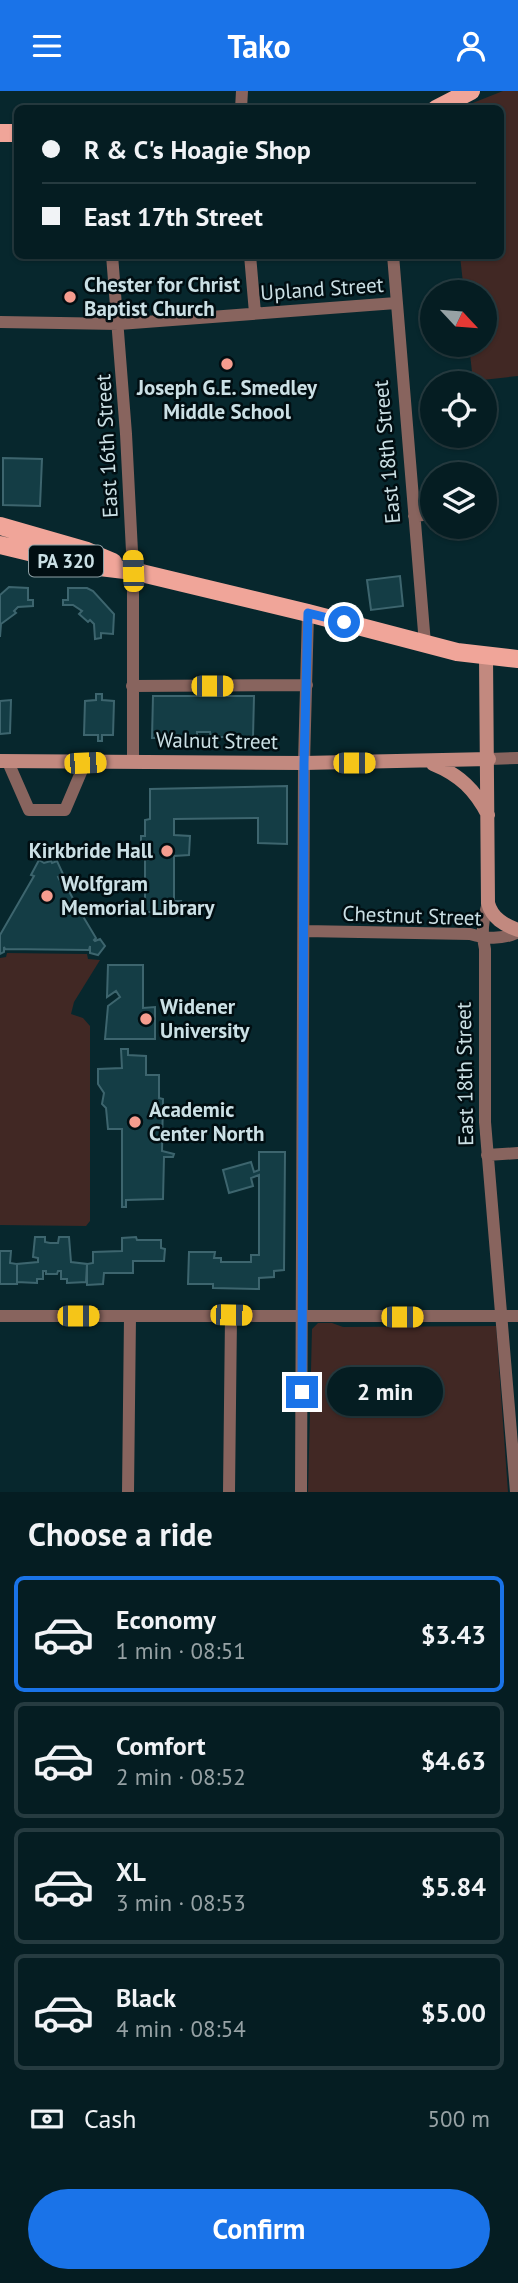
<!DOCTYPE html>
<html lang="en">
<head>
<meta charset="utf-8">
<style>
  :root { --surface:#051d22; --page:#0e262a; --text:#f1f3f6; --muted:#97a2a5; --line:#263b40; --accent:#1a73e8 }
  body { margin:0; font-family:"PT Sans",sans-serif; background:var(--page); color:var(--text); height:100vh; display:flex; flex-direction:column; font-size:26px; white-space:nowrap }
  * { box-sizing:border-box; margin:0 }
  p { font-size:23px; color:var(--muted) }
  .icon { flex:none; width:38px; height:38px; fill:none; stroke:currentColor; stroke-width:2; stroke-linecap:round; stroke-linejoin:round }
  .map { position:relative; height:1401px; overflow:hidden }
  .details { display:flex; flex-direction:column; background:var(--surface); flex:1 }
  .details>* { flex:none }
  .guide { position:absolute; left:14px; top:14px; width:490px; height:154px; border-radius:10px; box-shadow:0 2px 5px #0004,0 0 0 2px var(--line); display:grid; align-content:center; height:154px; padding:0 28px; background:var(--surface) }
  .needle { width:46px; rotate:116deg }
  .tools { position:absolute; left:420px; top:189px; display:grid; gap:14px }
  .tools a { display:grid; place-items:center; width:77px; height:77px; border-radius:50%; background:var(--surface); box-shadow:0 2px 5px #0004,0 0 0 2px var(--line); font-size:35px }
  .end { position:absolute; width:32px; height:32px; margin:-16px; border:9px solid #1a73e8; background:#fff; box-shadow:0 0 0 4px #fff }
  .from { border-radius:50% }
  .bubble { position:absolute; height:49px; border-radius:24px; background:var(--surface); box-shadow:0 2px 5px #0004,0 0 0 2px var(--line); font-size:23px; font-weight:800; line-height:49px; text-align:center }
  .car { position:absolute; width:21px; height:42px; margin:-21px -10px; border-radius:9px; box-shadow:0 0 5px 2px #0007; background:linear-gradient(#f5c518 24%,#345 0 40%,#f5c518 0 76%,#345 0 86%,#f5c518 0) }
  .guide b { display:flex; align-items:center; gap:24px; height:66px; font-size:26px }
  .guide b+b { border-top:2px solid var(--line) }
  .guide i { width:18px; height:18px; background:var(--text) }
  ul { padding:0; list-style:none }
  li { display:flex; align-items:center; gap:21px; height:116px; margin:0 14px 10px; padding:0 14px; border:4px solid var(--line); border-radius:10px }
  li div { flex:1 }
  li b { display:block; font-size:26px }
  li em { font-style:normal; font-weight:800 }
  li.active { border-color:var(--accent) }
  li>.icon { width:63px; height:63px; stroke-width:1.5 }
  h2 { padding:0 28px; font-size:32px; line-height:84px }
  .pay { display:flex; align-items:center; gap:18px; height:77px; padding:0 28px; font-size:26px }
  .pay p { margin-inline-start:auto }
  .primary-button { display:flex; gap:14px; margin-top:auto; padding:14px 28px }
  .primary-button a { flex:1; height:80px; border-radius:42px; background:var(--accent); color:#fff; font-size:28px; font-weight:800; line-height:80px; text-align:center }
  header { display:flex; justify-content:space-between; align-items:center; height:91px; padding:0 28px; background:var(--accent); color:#fff; font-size:32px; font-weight:800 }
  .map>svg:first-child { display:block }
  .green { fill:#412824 }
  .building { fill:#143d45; stroke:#3d656e; stroke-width:2 }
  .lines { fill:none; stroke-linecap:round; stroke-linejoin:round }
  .street { stroke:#88645e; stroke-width:12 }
  .secondary { stroke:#c2897f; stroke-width:14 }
  .primary { stroke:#f0a599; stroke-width:18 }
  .route { stroke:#1a73e8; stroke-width:9 }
  .poi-dot { fill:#f59d8f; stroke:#010e12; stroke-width:2.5 }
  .labels { text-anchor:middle; stroke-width:5; stroke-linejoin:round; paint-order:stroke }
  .shield { fill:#010e12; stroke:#8ea1a6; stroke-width:2 }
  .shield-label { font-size:19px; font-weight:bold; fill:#cbe0e5 }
  .poi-label { font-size:21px; font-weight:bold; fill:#cbe0e5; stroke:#010e12; text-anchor:start }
  .street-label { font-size:21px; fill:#cbe0e5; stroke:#010e12 }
</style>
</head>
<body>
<header><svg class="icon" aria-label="menu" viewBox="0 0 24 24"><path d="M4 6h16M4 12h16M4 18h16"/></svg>Tako<svg class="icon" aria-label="person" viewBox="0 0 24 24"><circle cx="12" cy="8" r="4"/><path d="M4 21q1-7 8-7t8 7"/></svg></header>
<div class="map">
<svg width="518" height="1401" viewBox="0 0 518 1401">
  <rect width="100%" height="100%" fill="#07272d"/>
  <path class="green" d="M503,0H518V285L473,290L469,254H485V201H464L460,165L500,164V18L460,17Z
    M7,862L87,863L88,868L100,869L74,911L71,923L83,927L90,935V1130L86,1135L0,1134V867L6,866Z
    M332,1232L343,1236L496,1235L508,1401H308L312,1238L318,1232Z"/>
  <path class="building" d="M3,367L42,368L40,415L3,414Z
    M400,485L403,515L371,519L367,489Z
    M9,496L28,497V509H33V515L18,516L14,520L16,522L1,533L0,546V504Z
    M68,497H87L93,500L114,523L113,543L101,542V547L95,548L94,533L90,529L88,531L79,523L82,520L73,514H63V509H68Z
    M96,603H102V609L114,610L113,644H102V650H98V644H84L85,610L96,609Z
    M153,605H254L253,646H211L210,641H197V647H152Z
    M11,609L10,642L0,643V610Z
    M287,695V753L258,752V727L174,728V744L190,745L189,764L174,765V810H181L180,814L174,816V821H145V756H141V745H145V729L150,728V698Z
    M39,769L44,772L51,770L52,772L57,770L63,783L58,786L59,788L61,786L81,822L96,847L94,849L95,850L100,848L105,855L98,864L90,862V855L89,859L5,858L4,856V861L0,863V844L34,785L31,784Z
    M108,874H143V917L155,916V948H105L108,915L120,906L116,900L107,906Z
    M121,958H128V964L146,965V984H159V1007L163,1008L162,1060L174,1063L173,1066H164L163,1108L126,1109V1116H122V1038H108L106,1017L102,1013L104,1002L98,993V978L122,977Z
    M259,1061H285L284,1179L274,1180V1186L259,1187V1198L213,1197V1193H188L189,1161H215L214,1167H221V1171H251V1164H259V1084L251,1087L253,1095L229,1102L223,1079L251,1071L254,1081L259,1079Z
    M35,1146H45V1151L50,1152H58L59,1146H69L71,1171L87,1173L86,1191L67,1192V1188H61V1180H58L57,1183H46V1180H43V1188H37V1192L17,1191V1173L38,1171V1167L33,1166Z
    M136,1146L137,1149H161V1157L165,1158L164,1170H133V1182H104L103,1193L87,1194V1173L93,1172V1161L122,1160V1147Z
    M0,1160H11L10,1172L17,1173V1193H0Z"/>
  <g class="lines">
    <path class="street" d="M241,18L242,0
      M112,164L126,343L133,480V670
      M250,164L255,222
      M393,164L425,553
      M0,231L119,233L396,212
      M414,425L432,423
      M132,595L307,594
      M489,668L518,667
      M8,671L29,719H65L85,672
      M488,812C483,828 481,841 485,858V1031L516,1401
      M304,840L470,843C487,848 503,849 518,841
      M487,1064L518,1062
      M0,1225H518
      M128,1401L130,1225
      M229,1401L231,1225
      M301,1401L304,672L308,522"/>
    <path class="secondary" d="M486,565L488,812C492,827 504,834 518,839
      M0,670L304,672L489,668
      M433,673C460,684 475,699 488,724"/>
    <path class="primary" d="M436,18L471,0
      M0,42H18
      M0,435L87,460L113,471
      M0,454L83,474L133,480L308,522L457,561L518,568"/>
  </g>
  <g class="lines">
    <path class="route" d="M302,1301L304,672L308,522L344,531"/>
  </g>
  <g class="poi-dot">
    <circle cx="70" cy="206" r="7"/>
    <circle cx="227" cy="273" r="7"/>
    <circle cx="167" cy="760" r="7"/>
    <circle cx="47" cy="805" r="7"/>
    <circle cx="146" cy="928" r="7"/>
    <circle cx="135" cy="1031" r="7"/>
  </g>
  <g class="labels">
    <rect class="shield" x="29" y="454.5" width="74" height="31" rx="5"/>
    <g class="shield-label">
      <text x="66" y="477">PA 320</text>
    </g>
    <g class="poi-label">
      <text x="84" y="201">Chester for Christ<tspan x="84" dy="24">Baptist Church</tspan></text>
      <text x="227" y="304" text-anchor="middle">Joseph G.E. Smedley<tspan x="227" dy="24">Middle School</tspan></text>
      <text x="153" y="767" text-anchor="end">Kirkbride Hall</text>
      <text x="61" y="800">Wolfgram<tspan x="61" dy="24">Memorial Library</tspan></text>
      <text x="160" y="923">Widener<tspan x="160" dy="24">University</tspan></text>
      <text x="149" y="1026">Academic<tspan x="149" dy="24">Center North</tspan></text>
    </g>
    <g class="street-label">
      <text transform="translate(322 198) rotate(-4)" y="7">Upland Street</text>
      <text transform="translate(107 355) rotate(-93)" y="7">East 16th Street</text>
      <text transform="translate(387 361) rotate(-95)" y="7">East 18th Street</text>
      <text transform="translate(217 650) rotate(1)" y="7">Walnut Street</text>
      <text transform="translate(412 825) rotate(2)" y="7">Chestnut Street</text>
      <text transform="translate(465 983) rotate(-91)" y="7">East 18th Street</text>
    </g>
  </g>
</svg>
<div class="tools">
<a><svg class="needle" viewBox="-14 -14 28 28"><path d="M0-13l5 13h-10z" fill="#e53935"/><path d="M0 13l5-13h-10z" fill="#97a2a5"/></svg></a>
<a><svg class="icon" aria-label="locate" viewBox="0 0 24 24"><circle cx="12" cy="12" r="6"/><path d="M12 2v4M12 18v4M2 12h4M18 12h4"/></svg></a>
<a><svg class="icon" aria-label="layers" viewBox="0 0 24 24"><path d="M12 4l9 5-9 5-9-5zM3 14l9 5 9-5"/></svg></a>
</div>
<i class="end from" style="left:344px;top:531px"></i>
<i class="end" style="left:302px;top:1301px"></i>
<div class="bubble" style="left:327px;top:1276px;width:116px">2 min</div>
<i class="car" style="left:133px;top:480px;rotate:358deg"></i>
<i class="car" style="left:212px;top:595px;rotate:90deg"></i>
<i class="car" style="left:85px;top:672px;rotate:88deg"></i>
<i class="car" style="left:354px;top:672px;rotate:90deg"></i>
<i class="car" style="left:231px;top:1224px;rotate:91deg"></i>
<i class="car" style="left:78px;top:1225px;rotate:90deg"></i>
<i class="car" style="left:402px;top:1226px;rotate:90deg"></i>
<div class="guide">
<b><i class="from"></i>R &amp; C's Hoagie Shop</b>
<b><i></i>East 17th Street</b>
</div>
</div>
<section class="details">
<h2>Choose a ride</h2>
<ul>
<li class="active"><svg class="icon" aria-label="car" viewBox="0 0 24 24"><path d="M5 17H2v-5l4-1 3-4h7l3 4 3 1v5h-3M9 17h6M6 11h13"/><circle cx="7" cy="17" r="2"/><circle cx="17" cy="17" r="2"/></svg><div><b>Economy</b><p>1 min · 08:51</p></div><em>$3.43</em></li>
<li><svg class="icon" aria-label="car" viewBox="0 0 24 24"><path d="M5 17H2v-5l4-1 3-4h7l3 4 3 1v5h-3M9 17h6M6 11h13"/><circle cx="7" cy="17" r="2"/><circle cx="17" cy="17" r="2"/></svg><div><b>Comfort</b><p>2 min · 08:52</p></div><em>$4.63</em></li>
<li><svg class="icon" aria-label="car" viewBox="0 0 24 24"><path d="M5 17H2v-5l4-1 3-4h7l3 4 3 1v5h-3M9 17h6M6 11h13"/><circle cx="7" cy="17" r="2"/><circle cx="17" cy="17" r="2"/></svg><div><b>XL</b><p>3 min · 08:53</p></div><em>$5.84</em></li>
<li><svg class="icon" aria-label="car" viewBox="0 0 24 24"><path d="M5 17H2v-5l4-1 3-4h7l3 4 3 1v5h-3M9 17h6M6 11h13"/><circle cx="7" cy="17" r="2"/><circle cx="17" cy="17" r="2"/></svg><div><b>Black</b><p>4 min · 08:54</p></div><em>$5.00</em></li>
</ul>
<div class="pay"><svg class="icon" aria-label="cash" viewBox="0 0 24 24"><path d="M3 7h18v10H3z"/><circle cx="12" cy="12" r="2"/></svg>Cash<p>500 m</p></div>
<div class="primary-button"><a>Confirm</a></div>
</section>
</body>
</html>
